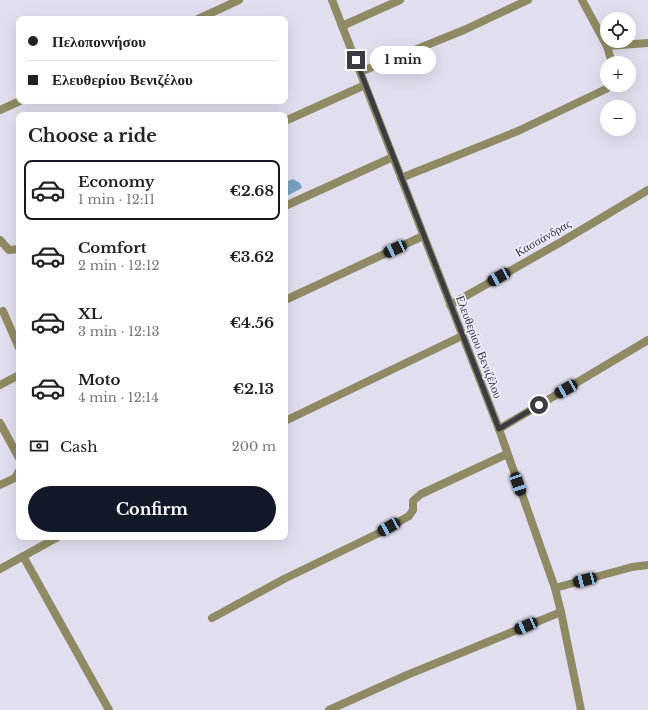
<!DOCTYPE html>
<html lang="en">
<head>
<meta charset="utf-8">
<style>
  :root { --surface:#fff; --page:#f6f6f6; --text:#222; --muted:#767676; --line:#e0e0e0; --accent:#111827 }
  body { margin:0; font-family:"Libre Baskerville",serif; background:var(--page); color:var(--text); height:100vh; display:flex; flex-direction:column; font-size:15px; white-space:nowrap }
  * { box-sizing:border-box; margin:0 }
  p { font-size:13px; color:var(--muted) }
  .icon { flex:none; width:22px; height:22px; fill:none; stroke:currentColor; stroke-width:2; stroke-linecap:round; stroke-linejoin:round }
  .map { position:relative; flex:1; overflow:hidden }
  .panel { position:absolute; left:16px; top:112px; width:272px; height:428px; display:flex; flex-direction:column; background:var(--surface); border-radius:8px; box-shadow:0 4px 16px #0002 }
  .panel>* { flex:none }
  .guide { position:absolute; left:16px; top:16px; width:272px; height:88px; border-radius:8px; box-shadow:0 4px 16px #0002; display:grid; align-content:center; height:88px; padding:0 12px; background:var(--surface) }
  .controls { position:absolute; left:600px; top:12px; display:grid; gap:8px }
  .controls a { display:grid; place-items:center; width:36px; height:36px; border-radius:50%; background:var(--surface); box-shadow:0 4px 16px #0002; font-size:20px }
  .end { position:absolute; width:18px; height:18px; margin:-9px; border:5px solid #3c3b42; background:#fff; box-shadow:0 0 0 2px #fff }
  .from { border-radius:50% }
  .bubble { position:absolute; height:28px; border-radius:14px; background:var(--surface); box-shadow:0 4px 16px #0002; font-size:13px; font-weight:700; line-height:28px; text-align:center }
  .car { position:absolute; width:12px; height:24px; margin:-12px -6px; border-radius:5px; box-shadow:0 0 3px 1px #0007; background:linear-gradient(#222 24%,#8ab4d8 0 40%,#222 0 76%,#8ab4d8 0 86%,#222 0) }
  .guide b { display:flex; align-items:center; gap:14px; height:38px; font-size:15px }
  .guide b+b { border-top:1px solid var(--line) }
  .guide i { width:10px; height:10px; background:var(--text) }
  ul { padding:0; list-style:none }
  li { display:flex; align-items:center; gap:12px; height:60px; margin:0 8px 6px; padding:0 4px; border:2px solid transparent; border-radius:8px }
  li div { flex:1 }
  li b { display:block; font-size:15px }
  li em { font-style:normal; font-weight:700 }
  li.current { border-color:var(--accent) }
  li>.icon { width:36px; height:36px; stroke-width:1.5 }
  h2 { padding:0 12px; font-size:18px; line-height:48px }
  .pay { display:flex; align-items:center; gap:10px; height:44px; padding:0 12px; font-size:15px }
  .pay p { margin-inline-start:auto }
  .action { display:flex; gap:8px; margin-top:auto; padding:8px 12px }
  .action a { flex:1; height:46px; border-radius:24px; background:var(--accent); color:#fff; font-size:16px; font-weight:700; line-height:46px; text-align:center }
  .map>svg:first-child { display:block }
  .water { fill:#7aa1c2 }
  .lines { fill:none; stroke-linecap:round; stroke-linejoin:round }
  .service { stroke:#8f8a63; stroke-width:8 }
  .minor { stroke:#8f8a63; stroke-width:8 }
  .tertiary { stroke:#8f8a63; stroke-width:8 }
  .route { stroke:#3c3b42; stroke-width:5 }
  .labels { text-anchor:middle; stroke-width:3.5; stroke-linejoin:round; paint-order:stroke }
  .street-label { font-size:12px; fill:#3c3b42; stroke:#efebfc }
</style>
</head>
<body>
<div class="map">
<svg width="648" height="710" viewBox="0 0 648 710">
  <rect width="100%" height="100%" fill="#e1deef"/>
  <path class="water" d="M293,179L300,183L302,188L285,197V182Z"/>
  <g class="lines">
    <path class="service" d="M3,311L19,348"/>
    <path class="minor" d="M582,0L607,46L612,63
      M198,19L239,0
      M342,26L400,0
      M607,46L648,43
      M360,72L464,30L528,0
      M0,110L20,101
      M285,121L365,85
      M401,178L518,131L606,89L608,85
      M285,206L393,157
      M0,240L9,250L19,249
      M285,300L423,236
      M450,305L561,242L648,190
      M0,385L19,375
      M285,421L462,336
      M0,423L19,458
      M499,429L648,340
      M0,485L15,478L19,471
      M23,556L109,710
      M0,569L58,537
      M555,588L632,567L648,565
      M212,618L284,579L379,533L409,516L413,510V501L421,494L507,454
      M329,710L407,675L561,612"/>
    <path class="tertiary" d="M332,0L499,429L555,588L561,612L581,710"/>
  </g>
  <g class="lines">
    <path class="route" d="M356,60L499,429L539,405"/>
  </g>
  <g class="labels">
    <g class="street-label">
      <text transform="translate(543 238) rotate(-30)" y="4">Κασσάνδρας</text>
      <text transform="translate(479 347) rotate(69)" y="4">Ελευθερίου Βενιζέλου</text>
    </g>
  </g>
</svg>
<div class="controls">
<a><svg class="icon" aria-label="locate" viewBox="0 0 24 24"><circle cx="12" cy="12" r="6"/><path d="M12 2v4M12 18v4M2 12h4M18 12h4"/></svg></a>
<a>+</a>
<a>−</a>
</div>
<i class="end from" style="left:539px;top:405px"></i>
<i class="end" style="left:356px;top:60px"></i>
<div class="bubble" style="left:370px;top:46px;width:66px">1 min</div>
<i class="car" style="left:395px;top:249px;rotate:245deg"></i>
<i class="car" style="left:499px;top:277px;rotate:241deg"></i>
<i class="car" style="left:566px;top:389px;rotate:240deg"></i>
<i class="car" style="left:518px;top:484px;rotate:161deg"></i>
<i class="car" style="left:389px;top:527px;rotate:241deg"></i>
<i class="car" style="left:585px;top:580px;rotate:255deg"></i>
<i class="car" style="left:526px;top:626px;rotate:246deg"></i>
<div class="guide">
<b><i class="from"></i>Πελοποννήσου</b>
<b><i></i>Ελευθερίου Βενιζέλου</b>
</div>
<section class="panel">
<h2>Choose a ride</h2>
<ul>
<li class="current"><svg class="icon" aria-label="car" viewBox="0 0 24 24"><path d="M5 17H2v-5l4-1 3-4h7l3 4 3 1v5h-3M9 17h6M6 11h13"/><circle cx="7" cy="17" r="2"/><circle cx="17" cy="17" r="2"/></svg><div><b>Economy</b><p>1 min · 12:11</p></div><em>€2.68</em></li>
<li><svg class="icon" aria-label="car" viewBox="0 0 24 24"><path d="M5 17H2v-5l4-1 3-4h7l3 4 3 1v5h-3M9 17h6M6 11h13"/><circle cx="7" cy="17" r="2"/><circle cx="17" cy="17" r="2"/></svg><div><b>Comfort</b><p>2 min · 12:12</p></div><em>€3.62</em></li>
<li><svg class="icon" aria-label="car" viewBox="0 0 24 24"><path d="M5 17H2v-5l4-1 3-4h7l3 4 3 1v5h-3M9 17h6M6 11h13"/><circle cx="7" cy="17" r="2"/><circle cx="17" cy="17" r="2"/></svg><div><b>XL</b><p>3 min · 12:13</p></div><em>€4.56</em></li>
<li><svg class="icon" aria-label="car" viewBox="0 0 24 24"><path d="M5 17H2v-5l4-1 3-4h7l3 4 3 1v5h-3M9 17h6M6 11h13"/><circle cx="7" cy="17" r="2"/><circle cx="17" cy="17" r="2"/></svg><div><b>Moto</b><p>4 min · 12:14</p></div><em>€2.13</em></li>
</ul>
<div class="pay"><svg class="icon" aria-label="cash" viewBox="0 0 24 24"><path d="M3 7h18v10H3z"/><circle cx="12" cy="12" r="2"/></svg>Cash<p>200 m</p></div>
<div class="action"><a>Confirm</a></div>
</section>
</div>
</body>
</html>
